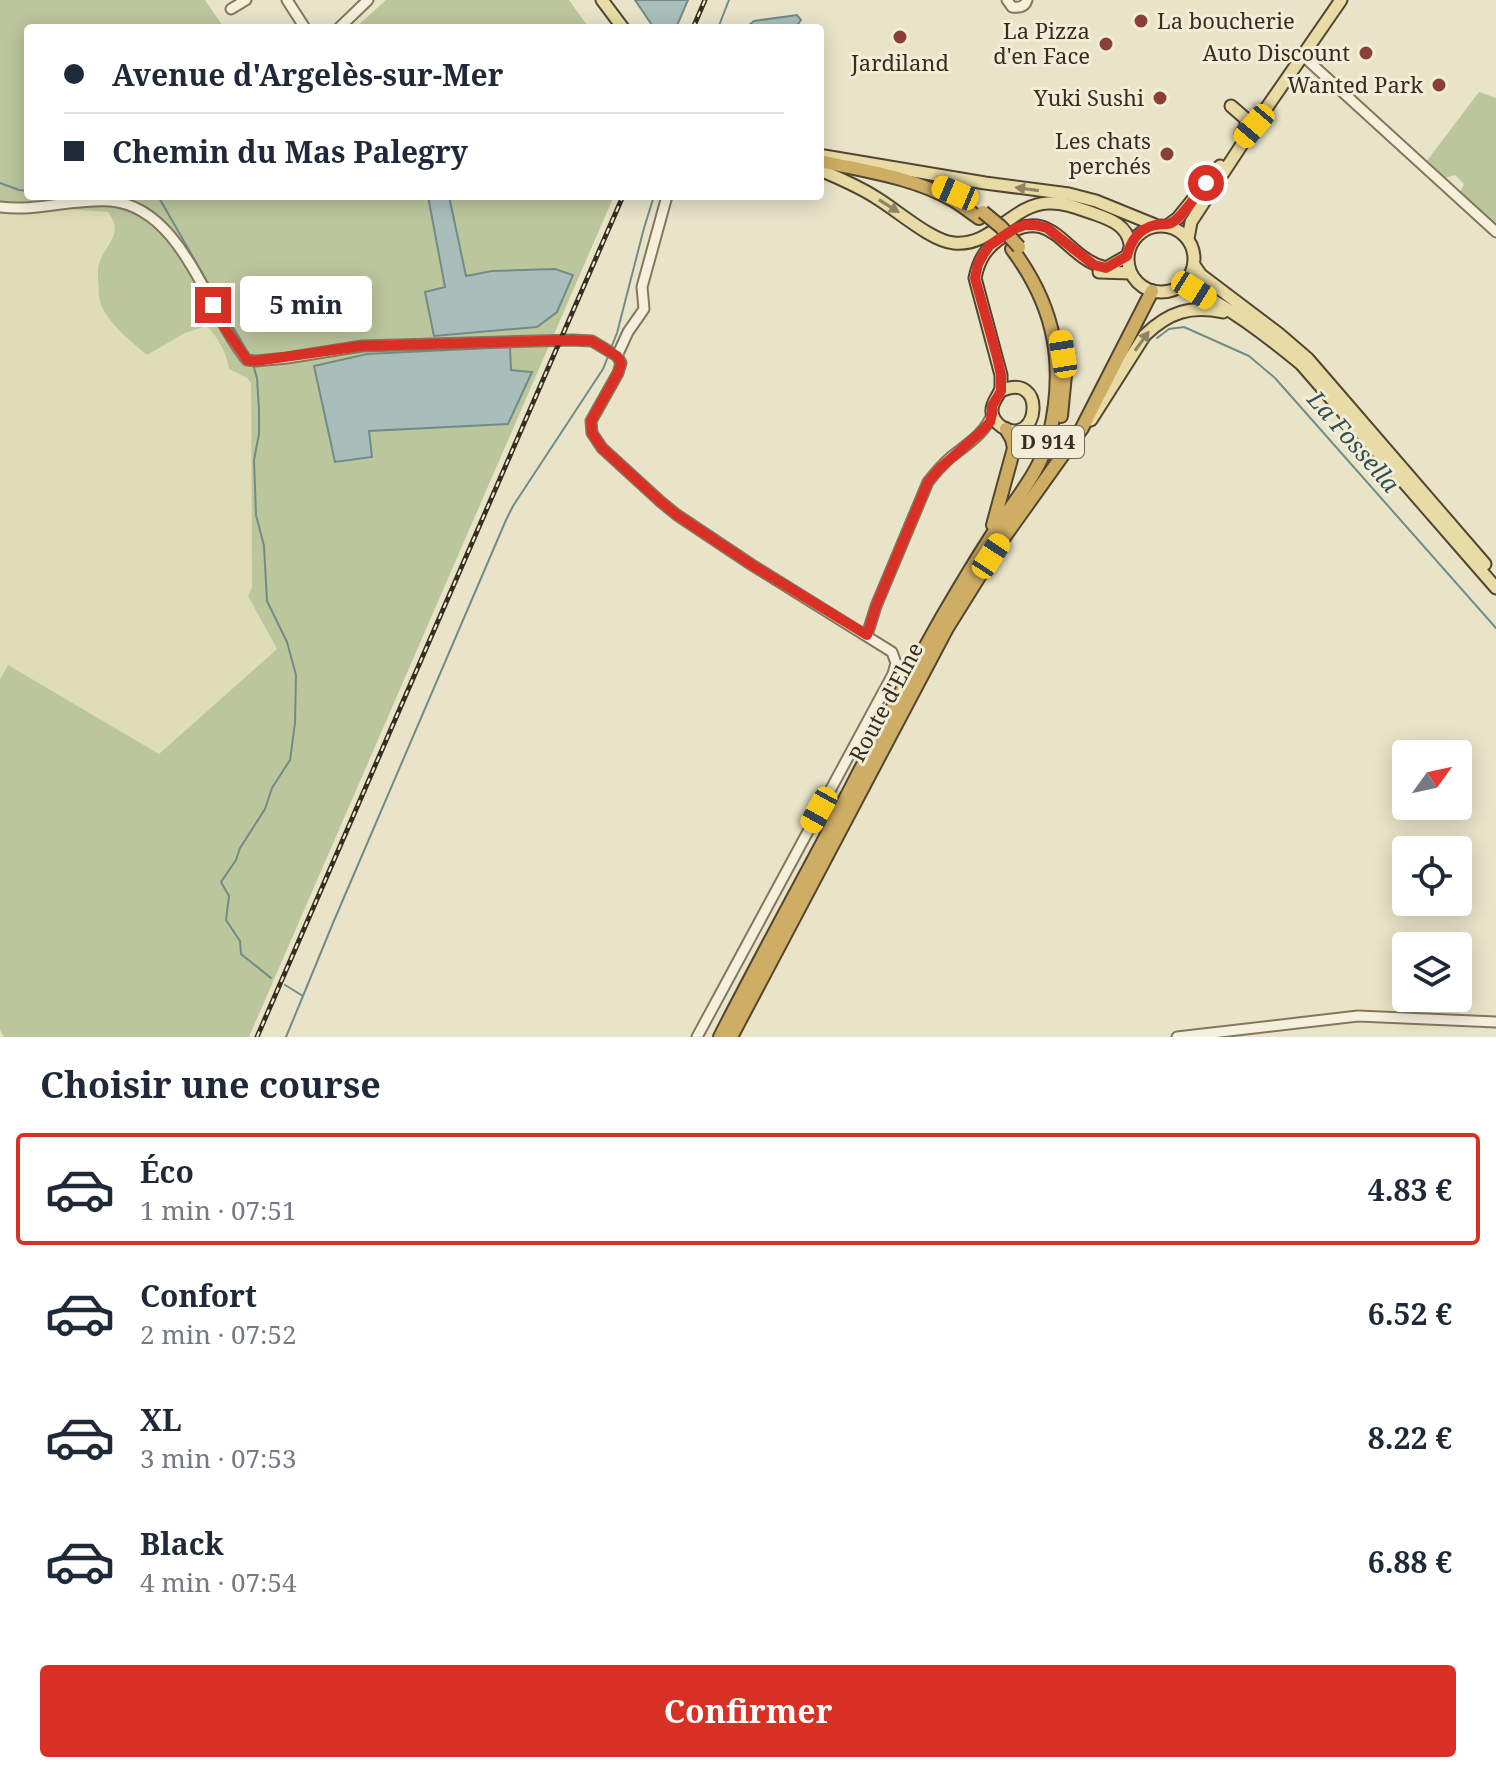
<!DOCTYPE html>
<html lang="fr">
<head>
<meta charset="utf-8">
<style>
  :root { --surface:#fff; --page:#f6f6f7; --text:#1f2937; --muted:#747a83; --line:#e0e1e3; --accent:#d93025 }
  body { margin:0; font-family:"Noto Serif",serif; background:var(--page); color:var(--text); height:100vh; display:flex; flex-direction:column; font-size:30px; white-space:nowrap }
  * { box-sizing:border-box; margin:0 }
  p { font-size:26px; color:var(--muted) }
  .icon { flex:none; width:44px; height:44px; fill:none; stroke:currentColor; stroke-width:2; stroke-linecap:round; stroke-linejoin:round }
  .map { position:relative; height:1037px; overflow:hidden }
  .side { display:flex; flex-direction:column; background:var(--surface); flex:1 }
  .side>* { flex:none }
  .top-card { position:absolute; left:24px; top:24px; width:800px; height:176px; border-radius:8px; box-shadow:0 4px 20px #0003; display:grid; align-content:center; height:176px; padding:0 40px; background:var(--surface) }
  .needle { width:52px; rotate:57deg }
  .tools { position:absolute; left:1392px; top:740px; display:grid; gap:16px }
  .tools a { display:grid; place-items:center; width:80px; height:80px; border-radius:8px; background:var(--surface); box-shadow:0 4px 20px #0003; font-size:40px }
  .end { position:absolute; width:36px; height:36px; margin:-18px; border:10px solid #d93025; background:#fff; box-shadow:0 0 0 4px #fff }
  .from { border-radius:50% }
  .bubble { position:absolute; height:56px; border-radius:8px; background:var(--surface); box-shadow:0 4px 20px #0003; font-size:26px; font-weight:700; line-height:56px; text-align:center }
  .car { position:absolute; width:24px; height:48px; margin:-24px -12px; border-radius:10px; box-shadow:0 0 6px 2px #0007; background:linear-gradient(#f5c518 24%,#345 0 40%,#f5c518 0 76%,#345 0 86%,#f5c518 0) }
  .top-card b { display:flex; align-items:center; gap:28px; height:76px; font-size:30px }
  .top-card b+b { border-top:2px solid var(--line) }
  .top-card i { width:20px; height:20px; background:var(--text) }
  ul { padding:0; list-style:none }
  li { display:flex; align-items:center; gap:24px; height:112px; margin:0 16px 12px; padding:0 24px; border:4px solid transparent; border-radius:8px }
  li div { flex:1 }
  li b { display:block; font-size:30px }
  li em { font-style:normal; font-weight:700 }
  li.active { border-color:var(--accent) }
  li>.icon { width:72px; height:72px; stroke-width:1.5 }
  h2 { padding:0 40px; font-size:36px; line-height:96px }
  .button { display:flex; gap:16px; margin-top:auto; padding:16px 40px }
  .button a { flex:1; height:92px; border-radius:8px; background:var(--accent); color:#fff; font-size:32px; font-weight:700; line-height:92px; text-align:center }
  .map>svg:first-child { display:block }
  .farmland { fill:#deddb7 }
  .green { fill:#bcc69d }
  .water { fill:#a9beba; stroke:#708c88; stroke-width:2 }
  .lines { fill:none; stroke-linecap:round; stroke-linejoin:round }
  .stream { stroke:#708c88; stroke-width:2 }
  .minor-casing { stroke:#83775f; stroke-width:13 }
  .major-casing { stroke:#524533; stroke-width:15 }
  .highway-casing { stroke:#524533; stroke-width:16 }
  .minor { stroke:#f5f0db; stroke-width:9 }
  .major { stroke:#e8dba5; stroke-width:11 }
  .highway { stroke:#cead64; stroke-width:12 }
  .rail-casing { stroke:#362e21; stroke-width:5 }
  .rail { stroke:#f2edd7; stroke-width:2; stroke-dasharray:6; stroke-linecap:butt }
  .highway-bridge-casing { stroke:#524533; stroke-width:16; stroke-linecap:butt }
  .highway-bridge { stroke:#cead64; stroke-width:12 }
  .oneway { fill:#8f8463 }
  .route { stroke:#d93025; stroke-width:10 }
  .poi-dot { fill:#8b4036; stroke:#f2edd7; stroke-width:3 }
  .labels { text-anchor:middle; stroke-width:6; stroke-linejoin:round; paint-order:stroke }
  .shield { fill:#f2edd7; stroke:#6e6758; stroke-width:2 }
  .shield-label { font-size:20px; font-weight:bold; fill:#362e21 }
  .poi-label { font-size:22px; fill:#362e21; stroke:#f2edd7; text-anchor:end }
  .street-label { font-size:22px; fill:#362e21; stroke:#f2edd7 }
  .water-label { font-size:24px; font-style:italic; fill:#325154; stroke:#f2edd7 }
</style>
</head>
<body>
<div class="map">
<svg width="1496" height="1037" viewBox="0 0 1496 1037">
  <rect width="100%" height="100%" fill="#e9e4c8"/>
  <path class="farmland" d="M0,202L24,214L67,209L108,212L115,221L116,233L107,246L98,268L99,302L113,323L133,344L147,355L185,333L207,326L220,341L226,354L229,369L247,378L251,383L252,587L248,596L277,649L159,755L9,666L0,680Z"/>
  <path class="green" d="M0,0H205L224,28H28V196H614L249,1037H4L0,1030V680L8,665L159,754L277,649L248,596L252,587L251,383L247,378L229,369C226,351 219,340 207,326L185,333L147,355C130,341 110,325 101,305C98,298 99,288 98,280C98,278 98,269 98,268C103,244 126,236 108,212L67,209L24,214L0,202Z
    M386,0H569L589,28H355Z
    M1479,92L1496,98V226L1460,193L1464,184L1455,175L1445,178L1426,162Z"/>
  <path class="water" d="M635,0H688L676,28H654Z
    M797,15L801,20L795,28H748L749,25L754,21Z
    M428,196H449L466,276L492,271L555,269L573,275L557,312L537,327L434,336L425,292L445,287Z
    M510,347L511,370L532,372L508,424L369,431L372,457L335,462L314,366L367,354Z"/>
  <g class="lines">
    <path class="stream" d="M718,28L729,0
      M0,183L19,190L28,191
      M158,196L251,358
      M1157,338L1169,329L1184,327L1249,356L1275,378L1496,628
      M611,348L617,333L644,228L654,196
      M253,364L257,378L259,410V434L254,460L256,515L264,546L267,601L287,642L296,675L295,723L290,760L272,788L265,809L240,848L236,860L221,882L229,896L226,920L240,941L241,954L271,978
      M285,985L303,996L286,1037
      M303,996L333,923L506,520L513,506L603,369L609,354"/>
    <defs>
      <path id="minor" d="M287,0L305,28
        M1007,0L1012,7C1019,8 1025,7 1027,0
        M231,9L246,0
        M339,28L368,0
        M1303,56L1496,232
        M0,207C37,212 74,198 111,201C183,208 207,312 247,360L256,361L287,358L362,346L573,340L592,341L617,356L621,363L618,373L591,421L592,433L602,448L661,502L677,515L752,565L892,652L896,663L893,674L697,1037
        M617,356L628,332L644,309L642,287L667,196
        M867,635L876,606L928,482C935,473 942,465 951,457C966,445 986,433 992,414
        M1177,1037L1358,1016L1496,1022"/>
      <path id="major" d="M602,0L623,28
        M1231,106L1246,119V127L1241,134
        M824,156L985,183L1069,194L1096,201L1155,225
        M820,170C839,178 858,186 875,197C897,210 931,241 954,243C992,247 1011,205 1048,203C1064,202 1080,209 1095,214C1112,220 1127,226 1130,244
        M1128 259a33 33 0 1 1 66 0a33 33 0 1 1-66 0Z
        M1167,226L1178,218L1220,166
        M1188,239L1191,222L1254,126L1341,0
        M1194,265L1201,275L1279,334L1308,359L1485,564
        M1099,272L1130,273
        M1178,287C1214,293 1272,340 1301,364L1496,588
        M1001,391C1047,370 1040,449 1002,427C996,423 993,419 992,412C991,402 999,397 1001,388C1001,384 1001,380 1001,375L975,278C979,259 986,248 1002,237C1054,202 1063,258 1106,268L1127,256
        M1091,420L1145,335C1169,312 1191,305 1223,312"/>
      <path id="highway" d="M820,161C864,171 913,177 953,200C962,205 970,212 979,218
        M1061,416L1065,375
        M993,525L1014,448L1012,439L1006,429
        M720,1037C753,972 788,908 822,844C861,769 899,693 941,619C959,588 978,556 998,526C1017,497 1040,472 1049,437C1066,366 1056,308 1012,249
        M731,1037L947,628L1000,543L1082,428L1152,291"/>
    </defs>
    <use href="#minor" class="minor-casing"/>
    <use href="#major" class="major-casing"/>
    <use href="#highway" class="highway-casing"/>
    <use href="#minor" class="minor"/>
    <use href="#major" class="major"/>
    <use href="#highway" class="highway"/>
    <defs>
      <path id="rail" d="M693,28L705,0
        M257,1037L623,196"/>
    </defs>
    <use href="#rail" class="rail-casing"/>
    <use href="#rail" class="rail"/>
    <defs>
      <path id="highway-bridge" d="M983,212L1001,227L1019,247"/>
    </defs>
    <use href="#highway-bridge" class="highway-bridge-casing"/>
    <use href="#highway-bridge" class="highway-bridge"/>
  </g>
  <defs><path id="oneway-solid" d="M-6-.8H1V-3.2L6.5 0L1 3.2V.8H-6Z" transform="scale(2)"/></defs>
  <g class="oneway">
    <use href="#oneway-solid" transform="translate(1027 189) rotate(-172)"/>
    <use href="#oneway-solid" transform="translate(889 206) rotate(32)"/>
    <use href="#oneway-solid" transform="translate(1142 341) rotate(-54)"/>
  </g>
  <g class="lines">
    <path class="route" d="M213,305L220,321L247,360L256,361L362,346L573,340L592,341L617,356L621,363L618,373L591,421L592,433L602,448L661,502L677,515L752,565L867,635L876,606L928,482L939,469L981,432L990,422L992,414V406L1001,391V375L997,357L975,278L978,264L983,255L990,245L1014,229L1025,225H1035L1047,228L1094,265L1106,268L1127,256C1131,241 1138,229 1155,225C1166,223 1168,227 1178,218C1188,208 1197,194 1206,183"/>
  </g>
  <g class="poi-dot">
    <circle cx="1141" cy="21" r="8"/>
    <circle cx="900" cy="37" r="8"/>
    <circle cx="1106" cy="44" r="8"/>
    <circle cx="1366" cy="53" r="8"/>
    <circle cx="1439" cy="85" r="8"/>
    <circle cx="1160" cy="98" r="8"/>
    <circle cx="1167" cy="154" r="8"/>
  </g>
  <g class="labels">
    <rect class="shield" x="1012" y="426" width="72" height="32" rx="6"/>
    <g class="shield-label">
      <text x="1048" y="449">D 914</text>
    </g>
    <g class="poi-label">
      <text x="1157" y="29" text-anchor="start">La boucherie</text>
      <text x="1090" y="39">La Pizza<tspan x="1090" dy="25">d'en Face</tspan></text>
      <text x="1350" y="61">Auto Discount</text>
      <text x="900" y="71" text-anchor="middle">Jardiland</text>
      <text x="1423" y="93">Wanted Park</text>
      <text x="1144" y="106">Yuki Sushi</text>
      <text x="1151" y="149">Les chats<tspan x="1151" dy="25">perchés</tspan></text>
    </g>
    <g class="street-label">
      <text transform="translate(886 702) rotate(-62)" y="8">Route d'Elne</text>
    </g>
    <g class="water-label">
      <text transform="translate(1353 442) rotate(49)" y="8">La Fossella</text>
    </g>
  </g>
</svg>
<div class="tools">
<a><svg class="needle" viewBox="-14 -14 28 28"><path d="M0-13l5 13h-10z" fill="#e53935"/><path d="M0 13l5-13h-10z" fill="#747a83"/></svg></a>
<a><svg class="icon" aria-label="locate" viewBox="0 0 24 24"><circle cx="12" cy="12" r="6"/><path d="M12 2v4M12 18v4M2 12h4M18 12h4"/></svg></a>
<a><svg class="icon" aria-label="layers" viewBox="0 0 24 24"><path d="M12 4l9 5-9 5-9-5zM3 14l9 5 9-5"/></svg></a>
</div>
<i class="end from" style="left:1206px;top:183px"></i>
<i class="end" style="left:213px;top:305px"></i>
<div class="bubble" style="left:240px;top:276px;width:132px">5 min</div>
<i class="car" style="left:1254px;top:126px;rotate:220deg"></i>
<i class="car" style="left:955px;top:193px;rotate:293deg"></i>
<i class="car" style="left:1194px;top:290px;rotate:122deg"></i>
<i class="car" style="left:1063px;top:354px;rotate:351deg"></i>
<i class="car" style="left:991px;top:556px;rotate:33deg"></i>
<i class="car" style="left:819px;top:810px;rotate:209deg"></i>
<div class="top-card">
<b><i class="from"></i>Avenue d'Argelès-sur-Mer</b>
<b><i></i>Chemin du Mas Palegry</b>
</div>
</div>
<section class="side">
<h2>Choisir une course</h2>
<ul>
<li class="active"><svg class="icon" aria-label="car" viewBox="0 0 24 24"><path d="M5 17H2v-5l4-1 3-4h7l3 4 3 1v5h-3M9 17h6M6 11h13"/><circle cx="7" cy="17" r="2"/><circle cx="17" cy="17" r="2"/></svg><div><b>Éco</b><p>1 min · 07:51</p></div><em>4.83 €</em></li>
<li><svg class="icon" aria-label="car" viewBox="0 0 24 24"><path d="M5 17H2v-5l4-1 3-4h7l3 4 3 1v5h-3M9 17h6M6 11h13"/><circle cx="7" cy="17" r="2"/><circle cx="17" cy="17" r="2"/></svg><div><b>Confort</b><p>2 min · 07:52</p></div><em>6.52 €</em></li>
<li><svg class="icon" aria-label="car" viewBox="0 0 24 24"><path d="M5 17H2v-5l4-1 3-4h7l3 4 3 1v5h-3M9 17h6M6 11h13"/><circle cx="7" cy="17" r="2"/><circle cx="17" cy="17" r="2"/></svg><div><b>XL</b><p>3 min · 07:53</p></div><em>8.22 €</em></li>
<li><svg class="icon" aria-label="car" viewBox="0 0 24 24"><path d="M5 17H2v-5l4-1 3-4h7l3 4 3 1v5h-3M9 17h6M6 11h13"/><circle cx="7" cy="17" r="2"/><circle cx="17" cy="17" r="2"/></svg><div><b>Black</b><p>4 min · 07:54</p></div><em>6.88 €</em></li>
</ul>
<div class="button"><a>Confirmer</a></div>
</section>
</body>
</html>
